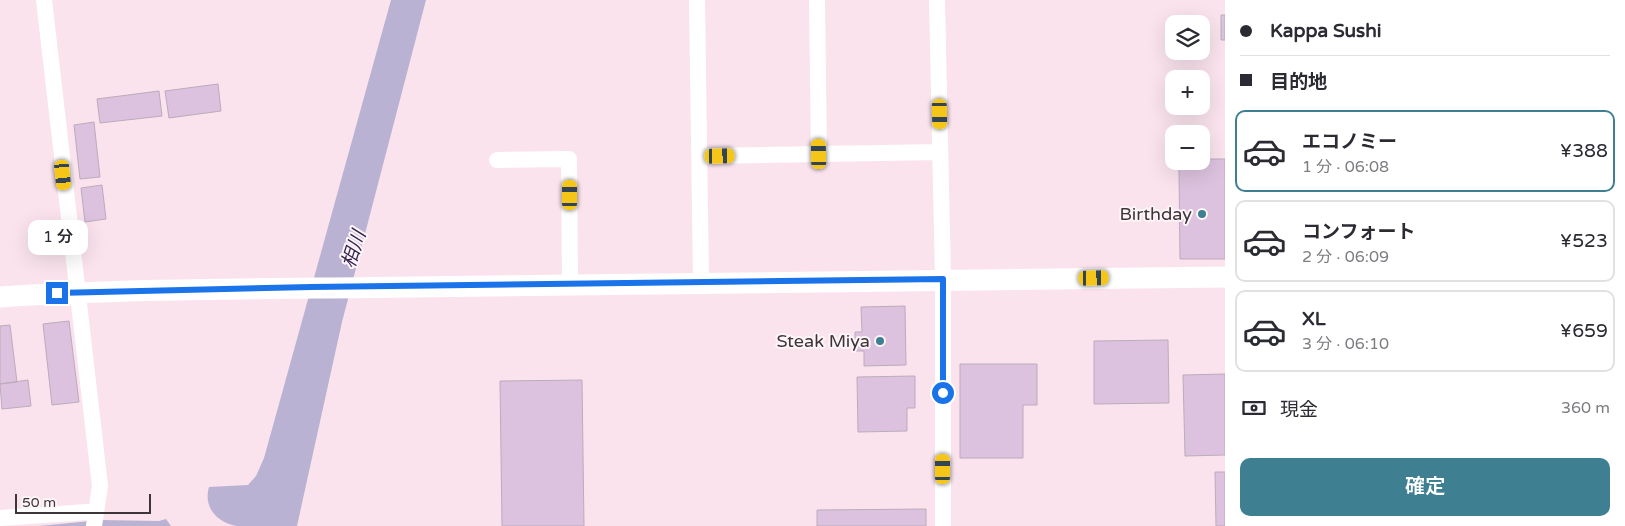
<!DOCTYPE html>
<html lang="ja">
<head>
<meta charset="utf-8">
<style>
  :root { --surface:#fff; --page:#f2f2f3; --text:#2b2b33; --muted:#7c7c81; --line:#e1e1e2; --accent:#3e7f92 }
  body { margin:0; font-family:"Varela Round","Noto Sans JP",sans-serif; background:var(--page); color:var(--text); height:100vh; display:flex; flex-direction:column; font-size:19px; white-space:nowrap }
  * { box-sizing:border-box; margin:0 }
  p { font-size:16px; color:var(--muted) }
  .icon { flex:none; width:28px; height:28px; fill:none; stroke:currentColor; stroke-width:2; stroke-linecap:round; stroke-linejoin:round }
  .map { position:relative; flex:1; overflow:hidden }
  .drawer { display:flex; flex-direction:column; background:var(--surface); width:400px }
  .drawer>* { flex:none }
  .top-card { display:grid; align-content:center; height:110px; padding:0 15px; background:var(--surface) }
  .controls { position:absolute; left:1165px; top:15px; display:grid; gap:10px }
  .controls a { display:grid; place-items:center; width:45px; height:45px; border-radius:10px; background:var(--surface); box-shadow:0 5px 20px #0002; font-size:25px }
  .scale { position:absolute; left:15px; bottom:12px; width:136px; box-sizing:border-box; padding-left:5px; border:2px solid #3e3539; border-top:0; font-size:14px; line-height:18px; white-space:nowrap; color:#3e3539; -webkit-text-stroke:4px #fef5f8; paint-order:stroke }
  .end { position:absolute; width:22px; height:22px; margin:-11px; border:6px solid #1a73e8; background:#fff; box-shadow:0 0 0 2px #fff }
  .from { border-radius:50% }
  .bubble { position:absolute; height:35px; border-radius:10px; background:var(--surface); box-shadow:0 5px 20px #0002; font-size:16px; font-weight:600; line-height:35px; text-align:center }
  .car { position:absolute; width:15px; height:30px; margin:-15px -8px; border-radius:6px; box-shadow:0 0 4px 1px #0007; background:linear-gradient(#f5c518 24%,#345 0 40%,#f5c518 0 76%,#345 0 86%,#f5c518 0) }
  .top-card b { display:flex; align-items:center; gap:18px; height:48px; font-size:19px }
  .top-card b+b { border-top:1px solid var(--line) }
  .top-card i { width:12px; height:12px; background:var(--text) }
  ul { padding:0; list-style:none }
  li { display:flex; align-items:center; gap:15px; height:82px; margin:0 10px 8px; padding:0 5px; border:2px solid var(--line); border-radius:10px }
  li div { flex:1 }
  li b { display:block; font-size:19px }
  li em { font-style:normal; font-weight:600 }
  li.on { border-color:var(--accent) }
  li>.icon { width:45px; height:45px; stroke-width:1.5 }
  .pay { display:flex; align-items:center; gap:12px; height:55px; padding:0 15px; font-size:19px }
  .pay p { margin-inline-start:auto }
  .primary-button { display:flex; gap:10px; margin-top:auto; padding:10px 15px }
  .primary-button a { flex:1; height:58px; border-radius:10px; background:var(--accent); color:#fff; font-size:20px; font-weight:600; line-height:58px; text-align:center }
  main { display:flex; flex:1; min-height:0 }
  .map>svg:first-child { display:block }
  .water { fill:#bab2d2 }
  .building { fill:#dcc2de; stroke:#bbacbc }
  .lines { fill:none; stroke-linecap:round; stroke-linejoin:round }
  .minor { stroke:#fff; stroke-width:16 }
  .tertiary { stroke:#fff; stroke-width:21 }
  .route { stroke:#1a73e8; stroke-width:6 }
  .poi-dot { fill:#3e7f92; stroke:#fef5f8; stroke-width:2 }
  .labels { text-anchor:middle; stroke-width:4; stroke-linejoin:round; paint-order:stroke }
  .poi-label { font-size:18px; fill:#3e3539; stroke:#fef5f8; text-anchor:end }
  .water-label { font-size:19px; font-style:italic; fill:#342551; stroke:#fef5f8 }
</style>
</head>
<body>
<main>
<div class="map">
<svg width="1225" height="526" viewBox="0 0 1225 526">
  <rect width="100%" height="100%" fill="#fae3ed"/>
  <path class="water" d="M391,0H426L342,322L297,526C278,526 256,526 237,526C217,523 203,507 209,487L248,485L256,476L264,458Z
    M166,519L171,526H39L101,520L159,521Z"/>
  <path class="building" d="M1221,15H1225V40H1221Z
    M218,84L221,111L169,118L165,91Z
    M159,91L162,116L100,123L97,99Z
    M94,122L100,177L80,179L74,125Z
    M1201,159H1225V259H1180L1179,169H1187V161H1201Z
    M102,185L106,219L85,222L81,188Z
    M905,306L906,365L864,366V351H855V332H862L861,307Z
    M69,321L79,402L52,405L43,324Z
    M10,325L17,382L0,384V326Z
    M1168,340L1169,403L1094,404V341Z
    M960,364H1037V405H1023V458H960Z
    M1225,374V455L1185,456L1183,375Z
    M915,376V408H907V431L858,432L857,377Z
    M28,380L31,406L2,409L0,384Z
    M582,380L584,526H502L500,381Z
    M1215,472H1225V526H1216Z
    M926,509V526H817V510Z"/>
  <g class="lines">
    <path class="minor" d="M44,0L100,486L94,526
      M697,0L701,281
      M817,0L819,155
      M937,0L943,279V526
      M700,156L940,152
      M497,160L569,159L570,284
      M0,518L87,512L94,515"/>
    <path class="tertiary" d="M0,297C137,288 275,289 412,287C683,283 954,279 1225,277"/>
  </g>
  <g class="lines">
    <path class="route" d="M57,293L311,287L943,279V393"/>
  </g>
  <g class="poi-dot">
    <circle cx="1202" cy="214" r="5"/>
    <circle cx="880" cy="341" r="5"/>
  </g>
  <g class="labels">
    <g class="poi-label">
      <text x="1192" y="220">Birthday</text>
      <text x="870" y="347">Steak Miya</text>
    </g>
    <g class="water-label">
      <text transform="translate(353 249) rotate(-72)" y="7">相川</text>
    </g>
  </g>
</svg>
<div class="controls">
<a><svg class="icon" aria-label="layers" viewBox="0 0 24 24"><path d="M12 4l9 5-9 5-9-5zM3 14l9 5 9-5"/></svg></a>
<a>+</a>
<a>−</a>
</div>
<div class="scale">50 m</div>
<i class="end from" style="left:943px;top:393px"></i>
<i class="end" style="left:57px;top:293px"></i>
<div class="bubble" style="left:28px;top:220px;width:60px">1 分</div>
<i class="car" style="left:940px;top:114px;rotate:179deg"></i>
<i class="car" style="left:819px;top:154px;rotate:359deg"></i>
<i class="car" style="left:720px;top:156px;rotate:89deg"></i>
<i class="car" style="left:63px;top:175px;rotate:174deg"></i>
<i class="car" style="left:570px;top:195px;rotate:0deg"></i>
<i class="car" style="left:1094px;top:278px;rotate:89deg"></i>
<i class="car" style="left:943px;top:469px;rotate:0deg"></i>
</div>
<section class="drawer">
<div class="top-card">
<b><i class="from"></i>Kappa Sushi</b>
<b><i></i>目的地</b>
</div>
<ul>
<li class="on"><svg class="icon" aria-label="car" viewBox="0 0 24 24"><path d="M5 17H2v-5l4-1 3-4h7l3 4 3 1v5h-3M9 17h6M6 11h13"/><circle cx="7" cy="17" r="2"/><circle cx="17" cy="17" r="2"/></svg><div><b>エコノミー</b><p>1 分 · 06:08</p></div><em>¥388</em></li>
<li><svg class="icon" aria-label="car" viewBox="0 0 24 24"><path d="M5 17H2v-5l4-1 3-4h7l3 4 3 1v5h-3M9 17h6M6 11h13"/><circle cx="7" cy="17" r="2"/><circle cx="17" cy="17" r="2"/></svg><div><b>コンフォート</b><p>2 分 · 06:09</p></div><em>¥523</em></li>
<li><svg class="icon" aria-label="car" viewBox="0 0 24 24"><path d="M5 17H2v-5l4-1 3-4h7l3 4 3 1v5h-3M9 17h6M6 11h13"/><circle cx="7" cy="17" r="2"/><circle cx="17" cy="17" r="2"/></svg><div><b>XL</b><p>3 分 · 06:10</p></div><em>¥659</em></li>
</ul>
<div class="pay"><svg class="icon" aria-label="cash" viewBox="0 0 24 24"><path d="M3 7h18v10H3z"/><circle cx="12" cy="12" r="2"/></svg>現金<p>360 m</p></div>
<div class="primary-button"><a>確定</a></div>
</section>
</main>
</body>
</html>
